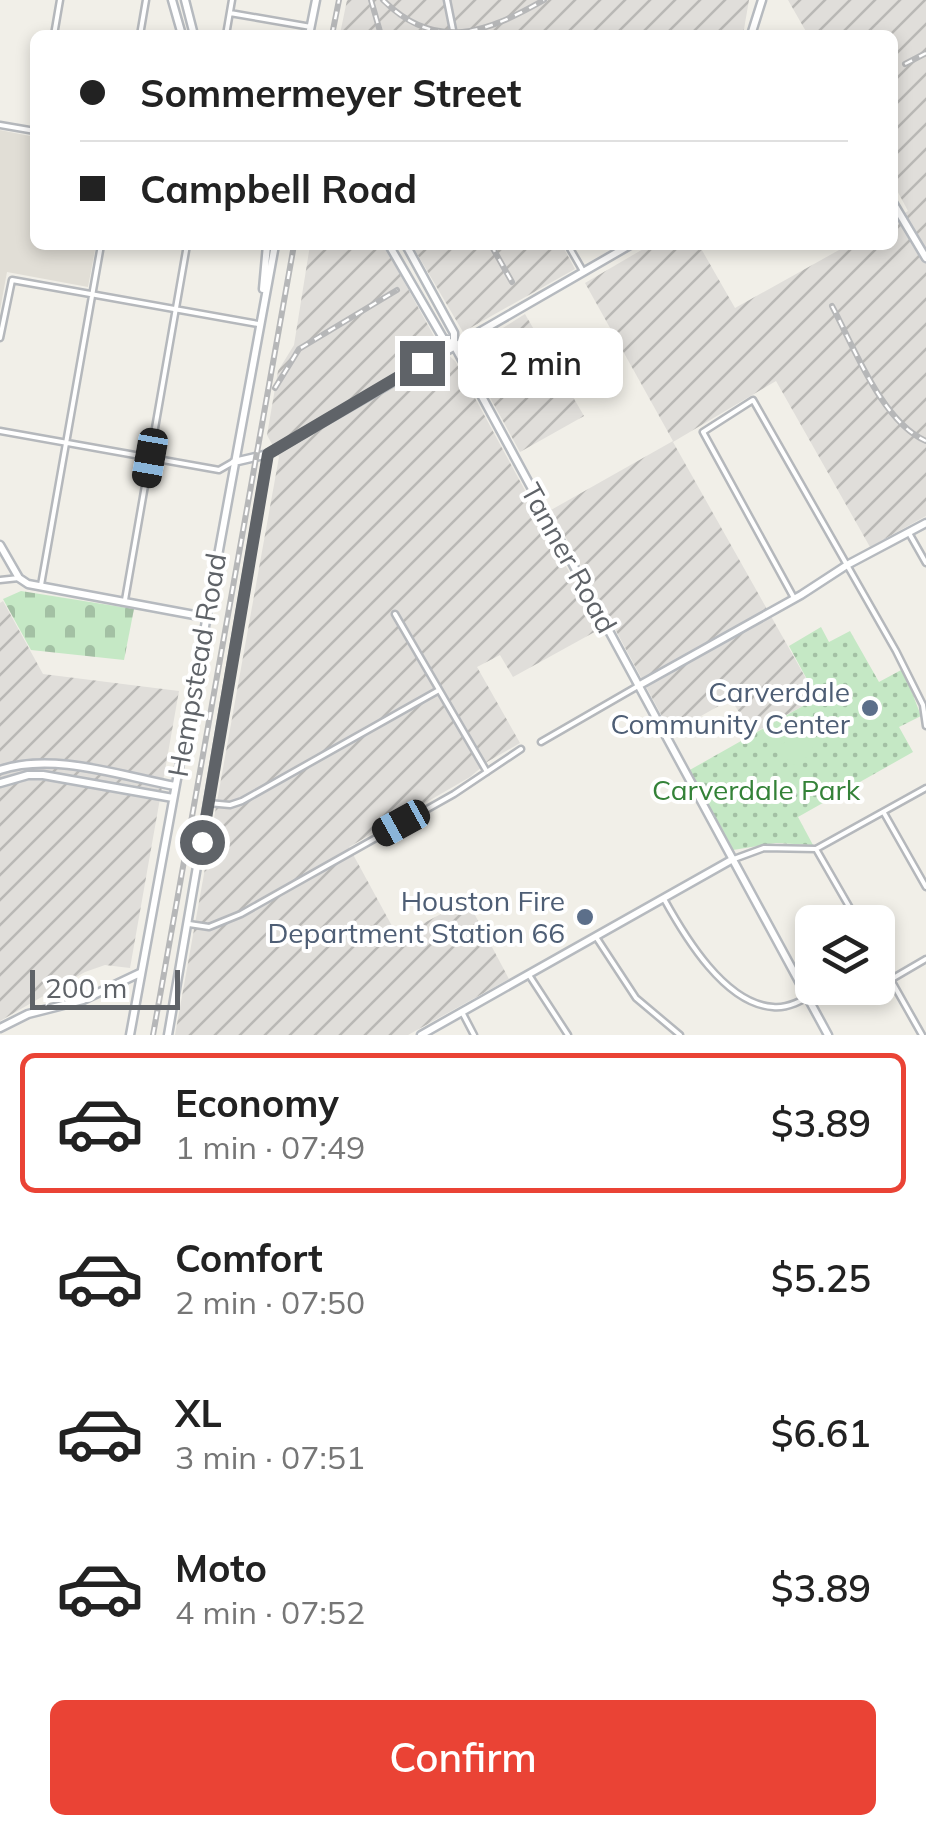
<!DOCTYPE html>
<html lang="en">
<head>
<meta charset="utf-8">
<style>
  :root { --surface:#fff; --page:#f2f2f2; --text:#222; --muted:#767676; --line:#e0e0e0; --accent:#ea4335 }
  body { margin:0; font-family:Mulish,sans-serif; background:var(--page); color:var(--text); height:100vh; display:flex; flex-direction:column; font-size:38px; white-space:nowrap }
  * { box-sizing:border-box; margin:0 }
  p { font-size:32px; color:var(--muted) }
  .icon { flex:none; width:55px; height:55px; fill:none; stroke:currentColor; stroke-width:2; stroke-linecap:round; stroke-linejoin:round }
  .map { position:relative; height:1035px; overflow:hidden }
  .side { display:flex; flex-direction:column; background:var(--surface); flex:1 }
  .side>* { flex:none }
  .guide { position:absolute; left:30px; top:30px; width:868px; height:220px; border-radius:15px; box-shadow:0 5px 15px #0003; display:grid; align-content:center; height:220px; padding:0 50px; background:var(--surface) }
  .buttons { position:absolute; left:795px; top:905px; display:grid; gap:20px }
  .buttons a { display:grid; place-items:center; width:100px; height:100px; border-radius:15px; background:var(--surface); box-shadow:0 5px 15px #0003; font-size:50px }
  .scale { position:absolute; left:30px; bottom:25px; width:150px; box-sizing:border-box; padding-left:10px; border:5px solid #5f6368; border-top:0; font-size:28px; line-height:35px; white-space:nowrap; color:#5f6368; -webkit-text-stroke:8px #fff; paint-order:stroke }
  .end { position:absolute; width:45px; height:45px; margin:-22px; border:12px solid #5f6368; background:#fff; box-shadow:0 0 0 5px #fff }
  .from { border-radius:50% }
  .bubble { position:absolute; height:70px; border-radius:15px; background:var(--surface); box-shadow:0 5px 15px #0003; font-size:32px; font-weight:600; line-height:70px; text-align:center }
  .car { position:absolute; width:30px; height:60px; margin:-30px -15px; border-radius:12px; box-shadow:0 0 8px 2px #0007; background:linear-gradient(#222 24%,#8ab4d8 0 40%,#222 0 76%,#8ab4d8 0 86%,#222 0) }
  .guide b { display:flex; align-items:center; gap:35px; height:95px; font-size:38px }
  .guide b+b { border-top:2px solid var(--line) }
  .guide i { width:25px; height:25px; background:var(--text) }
  ul { padding:18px 0 0; list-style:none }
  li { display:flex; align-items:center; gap:30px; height:140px; margin:0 20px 15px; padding:0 30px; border:5px solid transparent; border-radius:15px }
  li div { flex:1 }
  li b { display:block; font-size:38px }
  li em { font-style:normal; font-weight:600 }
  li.selected { border-color:var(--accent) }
  li>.icon { width:90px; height:90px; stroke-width:1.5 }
  .button { display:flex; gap:20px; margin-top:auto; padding:20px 50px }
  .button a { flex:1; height:115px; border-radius:15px; background:var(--accent); color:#fff; font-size:40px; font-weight:600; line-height:115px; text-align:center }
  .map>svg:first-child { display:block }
  .industrial { fill:url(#industrial-furrows) }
  .education { fill:#e1ded6 }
  .green { fill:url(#green-dots) }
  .cemetery { fill:url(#cemetery-stones) }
  .pitch { fill:#c5e8c5 }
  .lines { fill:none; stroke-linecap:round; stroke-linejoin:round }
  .street-casing { stroke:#b5b8bc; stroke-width:9 }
  .secondary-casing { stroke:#b6babf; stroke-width:11 }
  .street { stroke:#fff; stroke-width:4 }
  .secondary { stroke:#fff; stroke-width:6 }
  .rail-casing { stroke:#b6b7b8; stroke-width:6 }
  .rail { stroke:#fff; stroke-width:2.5; stroke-dasharray:8; stroke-linecap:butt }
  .route { stroke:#5f6368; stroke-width:12 }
  .service-dot { fill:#5c6f8a; stroke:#fff; stroke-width:4 }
  .labels { text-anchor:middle; stroke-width:8; stroke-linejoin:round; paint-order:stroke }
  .street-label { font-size:28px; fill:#5f6368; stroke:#fff }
  .service-label { font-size:28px; fill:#4e5e75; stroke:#fff; text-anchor:end }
  .park-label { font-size:28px; fill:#348238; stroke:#fff }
</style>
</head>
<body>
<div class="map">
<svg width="926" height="1035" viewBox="0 0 926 1035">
  <defs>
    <pattern id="industrial-furrows" width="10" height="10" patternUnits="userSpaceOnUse" patternTransform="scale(2.5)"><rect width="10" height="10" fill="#e0deda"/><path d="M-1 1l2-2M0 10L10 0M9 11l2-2" fill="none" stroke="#b9b8b5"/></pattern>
    <pattern id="green-dots" width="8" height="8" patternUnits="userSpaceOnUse" patternTransform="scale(2.5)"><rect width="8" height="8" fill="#c5e8c5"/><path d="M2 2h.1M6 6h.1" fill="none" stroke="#a3c0a4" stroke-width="1.8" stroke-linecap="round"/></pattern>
    <pattern id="cemetery-stones" width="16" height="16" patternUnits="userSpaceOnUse" patternTransform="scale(2.5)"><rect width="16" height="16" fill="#c5e8c5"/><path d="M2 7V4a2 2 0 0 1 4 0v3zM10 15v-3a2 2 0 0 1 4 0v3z" fill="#a3c0a4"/></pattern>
  </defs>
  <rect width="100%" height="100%" fill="#f1efe8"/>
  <path class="industrial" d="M347,0H749L743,35H351L340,34Z
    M788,0H926V516L870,547L776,381L673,442L817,698L752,734L731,699L671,733L551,510L673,441L585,283L650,245H699L735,308L848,245H892L893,220L908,211L893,183L892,35H808Z
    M310,245H382L386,249L440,347L455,361L600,629L513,677L500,655L477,667L520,743L487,762L470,777L349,847L398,937L467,900L509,979L408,1035H175L279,457L267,435L278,371L294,345Z
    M412,245H562L575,269L463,332Z
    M525,314L584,416L520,452L465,352Z
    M3,601L43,674L179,691L130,968L105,965L85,972L0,1021V603Z"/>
  <path class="education" d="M0,130L35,137V245H96L88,287L7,272L0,310Z"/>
  <path class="green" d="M821,627L829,642L850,631L879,682L903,669L921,716L899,727L913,752L798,817L813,845L776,843L733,850L688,771L817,698L789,646Z"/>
  <path class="cemetery" d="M21,591L134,609L124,660L31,650L3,599Z"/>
  <path class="pitch" d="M803,731L815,752L791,766L780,745Z"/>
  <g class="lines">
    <defs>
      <path id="street" d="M447,0L454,35
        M230,13L311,27
        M54,35L60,0
        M140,35L146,0
        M226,35L232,0
        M0,125L35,131
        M568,245L583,271
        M0,338L12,280L258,324
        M0,431L219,470L233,462
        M909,533L926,563
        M0,580L19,578
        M41,585L101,245
        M794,598L703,432L753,400L896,651L923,705L926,726
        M125,600L187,245
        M395,614L487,772
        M541,742L638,686
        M208,803L230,805L242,801L439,690
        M884,813L926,887
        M816,849L858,922
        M734,859L764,848L816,849L926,788
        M664,899C685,937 725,1004 773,1007C791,1009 809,996 824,988
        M189,924L209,927L241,914L454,794L521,749
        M596,937L636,998L680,1035
        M878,957L922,1035
        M529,975L568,1035
        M878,982L890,980L926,959
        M462,1012L474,1035"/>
      <path id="secondary" d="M172,0L182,35
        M185,0L194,35
        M309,35L316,0
        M751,35L762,0
        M892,201L926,258
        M389,245L443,338L454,345L828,1035
        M406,245L454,333V344
        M263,289L267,245
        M234,462L268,454L630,245
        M0,545L19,578L28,584L205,617
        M638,686L801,595L847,565L926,523
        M0,770C54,752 121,776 175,786
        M0,783L28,775H43L173,798
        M0,1028L28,1014L83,1000L140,973
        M130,1035L275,245
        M168,1035L268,454
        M421,1035L733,859"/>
    </defs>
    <use href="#street" class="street-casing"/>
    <use href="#secondary" class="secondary-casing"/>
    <use href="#street" class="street"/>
    <use href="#secondary" class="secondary"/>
    <defs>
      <path id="rail" d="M371,0L381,35
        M383,0C436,53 488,32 544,0
        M332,35L339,0
        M905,64L926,53
        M491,245L512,282
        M832,306C854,347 882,422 926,441
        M275,388L299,349L397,290
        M153,1035L294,245"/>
    </defs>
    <use href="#rail" class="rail-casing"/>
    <use href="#rail" class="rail"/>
  </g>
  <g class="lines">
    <path class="route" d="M202,842L268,454L422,363"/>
  </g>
  <g class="service-dot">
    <circle cx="870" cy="708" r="10"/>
    <circle cx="585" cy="917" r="10"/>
  </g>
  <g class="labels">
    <g class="street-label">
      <text transform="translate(569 558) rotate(61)" y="10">Tanner Road</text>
      <text transform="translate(197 665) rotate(-80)" y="10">Hempstead Road</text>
    </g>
    <g class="service-label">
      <text x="850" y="702">Carverdale<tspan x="850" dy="32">Community Center</tspan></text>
      <text x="565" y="911">Houston Fire<tspan x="565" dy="32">Department Station 66</tspan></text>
    </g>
    <g class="park-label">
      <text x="756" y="800">Carverdale Park</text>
    </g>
  </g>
</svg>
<div class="buttons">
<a><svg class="icon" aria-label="layers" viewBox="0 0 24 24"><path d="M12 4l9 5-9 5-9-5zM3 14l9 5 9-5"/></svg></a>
</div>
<div class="scale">200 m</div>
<i class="end from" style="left:202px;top:842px"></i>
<i class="end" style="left:422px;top:363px"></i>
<div class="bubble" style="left:458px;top:328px;width:165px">2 min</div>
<i class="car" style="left:150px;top:458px;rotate:190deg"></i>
<i class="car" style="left:401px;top:823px;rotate:241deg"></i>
<div class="guide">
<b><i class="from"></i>Sommermeyer Street</b>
<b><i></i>Campbell Road</b>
</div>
</div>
<section class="side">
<ul>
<li class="selected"><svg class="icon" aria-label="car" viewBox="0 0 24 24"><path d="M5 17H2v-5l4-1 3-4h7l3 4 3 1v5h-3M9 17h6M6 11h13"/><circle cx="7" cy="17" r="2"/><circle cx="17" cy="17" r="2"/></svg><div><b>Economy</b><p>1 min · 07:49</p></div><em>$3.89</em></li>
<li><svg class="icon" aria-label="car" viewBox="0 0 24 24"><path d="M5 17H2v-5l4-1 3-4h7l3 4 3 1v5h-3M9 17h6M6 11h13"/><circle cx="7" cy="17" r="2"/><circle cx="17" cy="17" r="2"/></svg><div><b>Comfort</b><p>2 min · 07:50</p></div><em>$5.25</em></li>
<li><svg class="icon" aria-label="car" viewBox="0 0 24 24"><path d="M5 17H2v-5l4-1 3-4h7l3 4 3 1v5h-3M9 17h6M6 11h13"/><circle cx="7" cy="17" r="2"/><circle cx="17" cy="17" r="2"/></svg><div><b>XL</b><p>3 min · 07:51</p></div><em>$6.61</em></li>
<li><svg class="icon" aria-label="car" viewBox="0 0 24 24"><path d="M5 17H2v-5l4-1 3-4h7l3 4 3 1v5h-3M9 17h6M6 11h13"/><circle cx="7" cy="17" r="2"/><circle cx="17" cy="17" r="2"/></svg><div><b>Moto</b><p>4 min · 07:52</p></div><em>$3.89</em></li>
</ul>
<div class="button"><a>Confirm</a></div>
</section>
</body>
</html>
